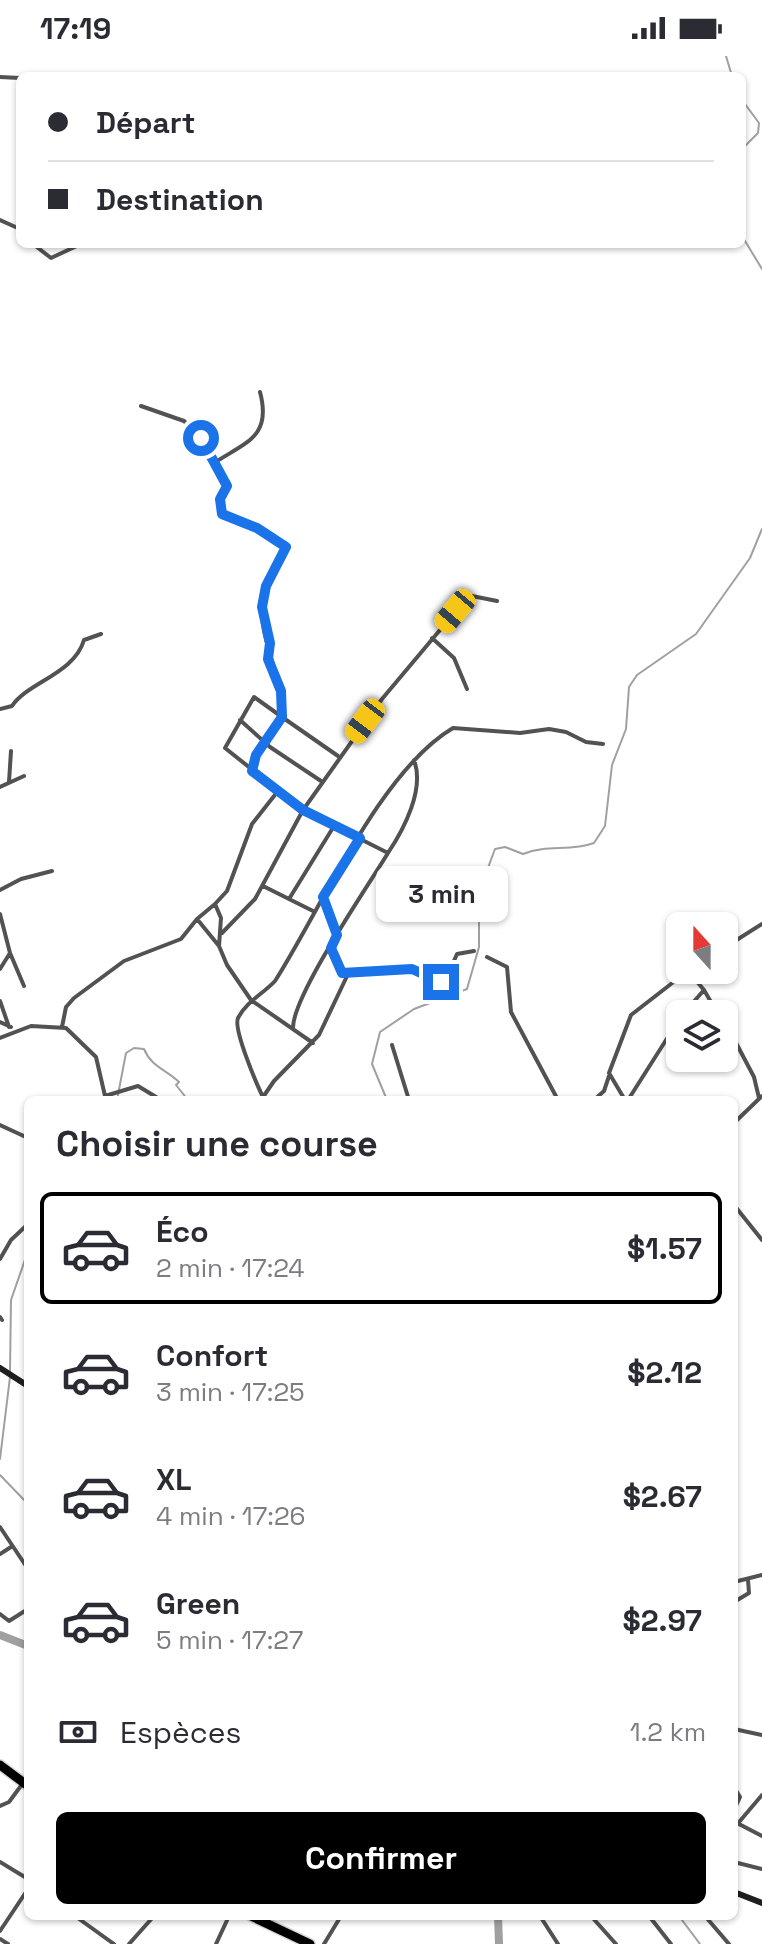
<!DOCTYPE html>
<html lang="fr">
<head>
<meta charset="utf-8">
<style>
  :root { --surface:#fff; --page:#f7f7f7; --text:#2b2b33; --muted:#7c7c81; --line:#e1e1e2; --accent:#000 }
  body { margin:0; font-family:"Space Grotesk",sans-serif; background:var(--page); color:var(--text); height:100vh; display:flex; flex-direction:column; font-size:30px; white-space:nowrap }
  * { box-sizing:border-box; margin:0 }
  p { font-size:26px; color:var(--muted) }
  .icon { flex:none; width:44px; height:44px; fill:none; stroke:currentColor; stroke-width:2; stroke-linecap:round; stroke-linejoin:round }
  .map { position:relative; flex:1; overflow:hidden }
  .sheet { position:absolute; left:24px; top:1040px; width:714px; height:824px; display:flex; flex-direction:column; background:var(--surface); border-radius:12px; box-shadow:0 2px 6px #0004 }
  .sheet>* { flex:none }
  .top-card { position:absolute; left:16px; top:16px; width:730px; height:176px; border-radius:12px; box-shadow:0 2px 6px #0004; display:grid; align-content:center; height:176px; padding:0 32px; background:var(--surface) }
  .needle { width:52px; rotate:339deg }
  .controls { position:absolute; left:666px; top:856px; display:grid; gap:16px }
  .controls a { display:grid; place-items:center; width:72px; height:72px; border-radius:12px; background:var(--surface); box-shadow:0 2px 6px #0004; font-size:40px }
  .end { position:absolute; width:36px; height:36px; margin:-18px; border:10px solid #1a73e8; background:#fff; box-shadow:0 0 0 4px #fff }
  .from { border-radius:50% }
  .bubble { position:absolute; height:56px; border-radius:12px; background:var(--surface); box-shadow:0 2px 6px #0004; font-size:26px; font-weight:700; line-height:56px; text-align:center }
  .car { position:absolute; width:24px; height:48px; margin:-24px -12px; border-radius:10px; box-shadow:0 0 6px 2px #0007; background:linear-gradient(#f5c518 24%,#345 0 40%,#f5c518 0 76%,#345 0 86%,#f5c518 0) }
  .top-card b { display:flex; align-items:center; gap:28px; height:76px; font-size:30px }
  .top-card b+b { border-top:2px solid var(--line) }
  .top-card i { width:20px; height:20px; background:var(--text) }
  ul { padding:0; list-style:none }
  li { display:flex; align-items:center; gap:24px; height:112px; margin:0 16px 12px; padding:0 16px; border:4px solid transparent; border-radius:12px }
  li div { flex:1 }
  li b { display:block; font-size:30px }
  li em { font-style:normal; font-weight:700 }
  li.on { border-color:var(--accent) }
  li>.icon { width:72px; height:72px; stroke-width:1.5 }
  h2 { padding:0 32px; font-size:36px; line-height:96px }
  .pay { display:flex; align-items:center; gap:20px; height:88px; padding:0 32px; font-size:30px }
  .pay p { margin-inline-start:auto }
  .primary-button { display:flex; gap:16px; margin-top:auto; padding:16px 32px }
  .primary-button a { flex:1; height:92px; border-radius:12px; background:var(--accent); color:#fff; font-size:32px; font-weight:700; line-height:92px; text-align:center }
  .status { display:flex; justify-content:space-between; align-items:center; height:56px; padding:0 40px; background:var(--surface); direction:ltr }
  .status svg { height:22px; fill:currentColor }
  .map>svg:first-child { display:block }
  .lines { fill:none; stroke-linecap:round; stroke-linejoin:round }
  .stream { stroke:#a0a0a0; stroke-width:2 }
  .river { stroke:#a0a0a0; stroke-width:8 }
  .highway-casing { stroke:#dbdbdb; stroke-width:12 }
  .street { stroke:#525252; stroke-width:4 }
  .secondary { stroke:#1f1f1f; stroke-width:6 }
  .highway { stroke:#000; stroke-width:9 }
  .route { stroke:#1a73e8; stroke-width:10 }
</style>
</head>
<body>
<div class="status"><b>17:19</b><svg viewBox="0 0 49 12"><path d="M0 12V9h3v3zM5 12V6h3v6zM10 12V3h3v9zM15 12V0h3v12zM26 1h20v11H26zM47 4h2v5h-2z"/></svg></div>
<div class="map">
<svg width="762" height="1888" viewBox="0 0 762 1888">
  <rect width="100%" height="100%" fill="#fff"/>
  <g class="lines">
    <path class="stream" d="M726,0L732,20
      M742,44L759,67L758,77L742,93
      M742,180L762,213
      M117,1044L126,997L134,992L144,993C152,1012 166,1013 179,1026L176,1029L188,1044
      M387,1044L372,1008L380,976L414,953L467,933L479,891V836L495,793L505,791L523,798C548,788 569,796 594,787L605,770L612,709L626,673L629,631L637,619L696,578L750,502L762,473
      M10,1315L11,1244L28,1195
      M0,1403L10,1321
      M0,1419L28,1448
      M679,1860L700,1888"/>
    <path class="river" d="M0,1579L28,1590
      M498,1860L499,1888"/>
    <defs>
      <path id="highway" d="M0,1709L28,1730
        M251,1860L310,1888"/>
    </defs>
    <use href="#highway" class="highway-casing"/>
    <path class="street" d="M0,21L20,22
      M0,164L20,173
      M33,188L51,202L81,188
      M141,350L184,365L201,382L227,430L220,443L222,458L257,472L286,491C283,511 264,525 262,547C259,585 284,622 282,661L338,700
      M214,407C246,386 272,381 260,336
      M432,582L454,602L467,633
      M0,653L12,650C28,626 74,618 84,584L101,578
      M240,664L270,691L321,725
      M9,726L11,695
      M0,731L24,720
      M278,735L252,768L227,835L215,848L221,862L219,890L227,909L251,944L313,987
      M388,797C404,773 425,733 414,704
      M263,830L313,855
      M0,834L21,823L52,815
      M323,841L337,879
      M289,843L334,770
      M0,858L10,897L0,913
      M197,863L215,848
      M222,877L255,843L303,754L225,692L254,641L282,661L256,699L252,715
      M331,892L342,917L412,913L435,926L446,923L457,898L474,895
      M724,892L762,868
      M10,897L24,930
      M487,901L507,911L511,956L558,1044
      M704,934L718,958
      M0,945L9,971
      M683,958L704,934L688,915
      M724,964L754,1021L759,1042
      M0,966L11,971
      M62,971L66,951L74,942L124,905L181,883L197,863L219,890
      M293,973C291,942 368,830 388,797L303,754L382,643L466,543L472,540L497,545
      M0,982L31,970L66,972L96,1001L105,1040L138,1030L161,1044
      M392,989L409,1044
      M263,1041C257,1029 233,973 238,962C247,945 263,938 275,925C321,853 380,715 453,672L520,677L549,673L566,676L586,686L603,688
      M261,1044L274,1025L319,979L348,918
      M594,1044L604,1035L609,1020
      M625,1044L609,1017L631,959L689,914
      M628,1044L680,962
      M734,1067L762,1040
      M0,1069L28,1082
      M734,1149L762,1184
      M0,1203L11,1184L28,1168
      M0,1261L2,1264
      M0,1471L28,1513
      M0,1498L11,1491
      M734,1526L762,1519
      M734,1546L749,1537L748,1524
      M0,1558L9,1565L28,1553
      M734,1673L762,1679
      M734,1731L740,1741L734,1754
      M0,1750L9,1746L23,1727
      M737,1767L762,1780
      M734,1772L762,1739
      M0,1806L28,1823
      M734,1806L762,1813
      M75,1860L114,1888
      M540,1860L558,1888
      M591,1860L616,1888
      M649,1860L671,1888
      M705,1860L729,1888
      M0,1875L28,1833
      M0,1883L8,1888
      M129,1888L154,1860
      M216,1888L229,1860
      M324,1888L341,1860"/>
    <path class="secondary" d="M0,1312L28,1330
      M734,1836L762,1847"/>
    <use href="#highway" class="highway"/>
  </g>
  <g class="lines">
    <path class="route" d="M201,382L227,430L220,443L222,458L257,472L286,491L266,530L262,551L270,587L268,603L281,635L282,661L256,699L252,715L303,754L360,782L323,841L337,879L331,892L342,917L412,913L441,926"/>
  </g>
</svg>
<div class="controls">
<a><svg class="needle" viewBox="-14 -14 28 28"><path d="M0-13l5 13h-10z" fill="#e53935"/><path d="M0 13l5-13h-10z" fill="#7c7c81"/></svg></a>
<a><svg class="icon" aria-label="layers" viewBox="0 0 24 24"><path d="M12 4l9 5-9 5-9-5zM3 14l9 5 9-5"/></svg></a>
</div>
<i class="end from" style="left:201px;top:382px"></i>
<i class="end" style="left:441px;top:926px"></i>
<div class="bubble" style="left:376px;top:810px;width:132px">3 min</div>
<i class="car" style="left:455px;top:555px;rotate:220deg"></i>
<i class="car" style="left:365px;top:665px;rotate:217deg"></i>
<div class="top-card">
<b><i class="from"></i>Départ</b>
<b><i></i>Destination</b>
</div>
<section class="sheet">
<h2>Choisir une course</h2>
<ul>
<li class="on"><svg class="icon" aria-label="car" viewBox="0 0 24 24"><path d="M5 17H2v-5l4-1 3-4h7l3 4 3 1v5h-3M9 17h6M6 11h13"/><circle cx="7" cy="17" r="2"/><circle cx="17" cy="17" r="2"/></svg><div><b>Éco</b><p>2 min · 17:24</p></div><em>$1.57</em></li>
<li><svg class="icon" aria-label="car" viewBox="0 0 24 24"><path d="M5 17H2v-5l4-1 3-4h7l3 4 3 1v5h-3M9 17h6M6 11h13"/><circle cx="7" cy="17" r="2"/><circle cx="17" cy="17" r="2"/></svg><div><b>Confort</b><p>3 min · 17:25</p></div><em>$2.12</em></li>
<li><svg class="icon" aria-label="car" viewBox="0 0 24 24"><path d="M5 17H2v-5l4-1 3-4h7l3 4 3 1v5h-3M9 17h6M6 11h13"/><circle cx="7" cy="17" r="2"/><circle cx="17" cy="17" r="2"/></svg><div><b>XL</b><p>4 min · 17:26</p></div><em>$2.67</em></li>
<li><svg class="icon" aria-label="car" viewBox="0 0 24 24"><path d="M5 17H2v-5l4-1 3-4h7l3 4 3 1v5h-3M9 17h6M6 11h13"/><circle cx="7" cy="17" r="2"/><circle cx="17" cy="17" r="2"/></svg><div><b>Green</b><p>5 min · 17:27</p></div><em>$2.97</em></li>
</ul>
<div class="pay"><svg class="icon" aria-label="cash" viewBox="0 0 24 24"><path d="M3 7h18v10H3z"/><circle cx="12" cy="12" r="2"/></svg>Espèces<p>1.2 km</p></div>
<div class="primary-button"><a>Confirmer</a></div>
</section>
</div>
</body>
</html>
